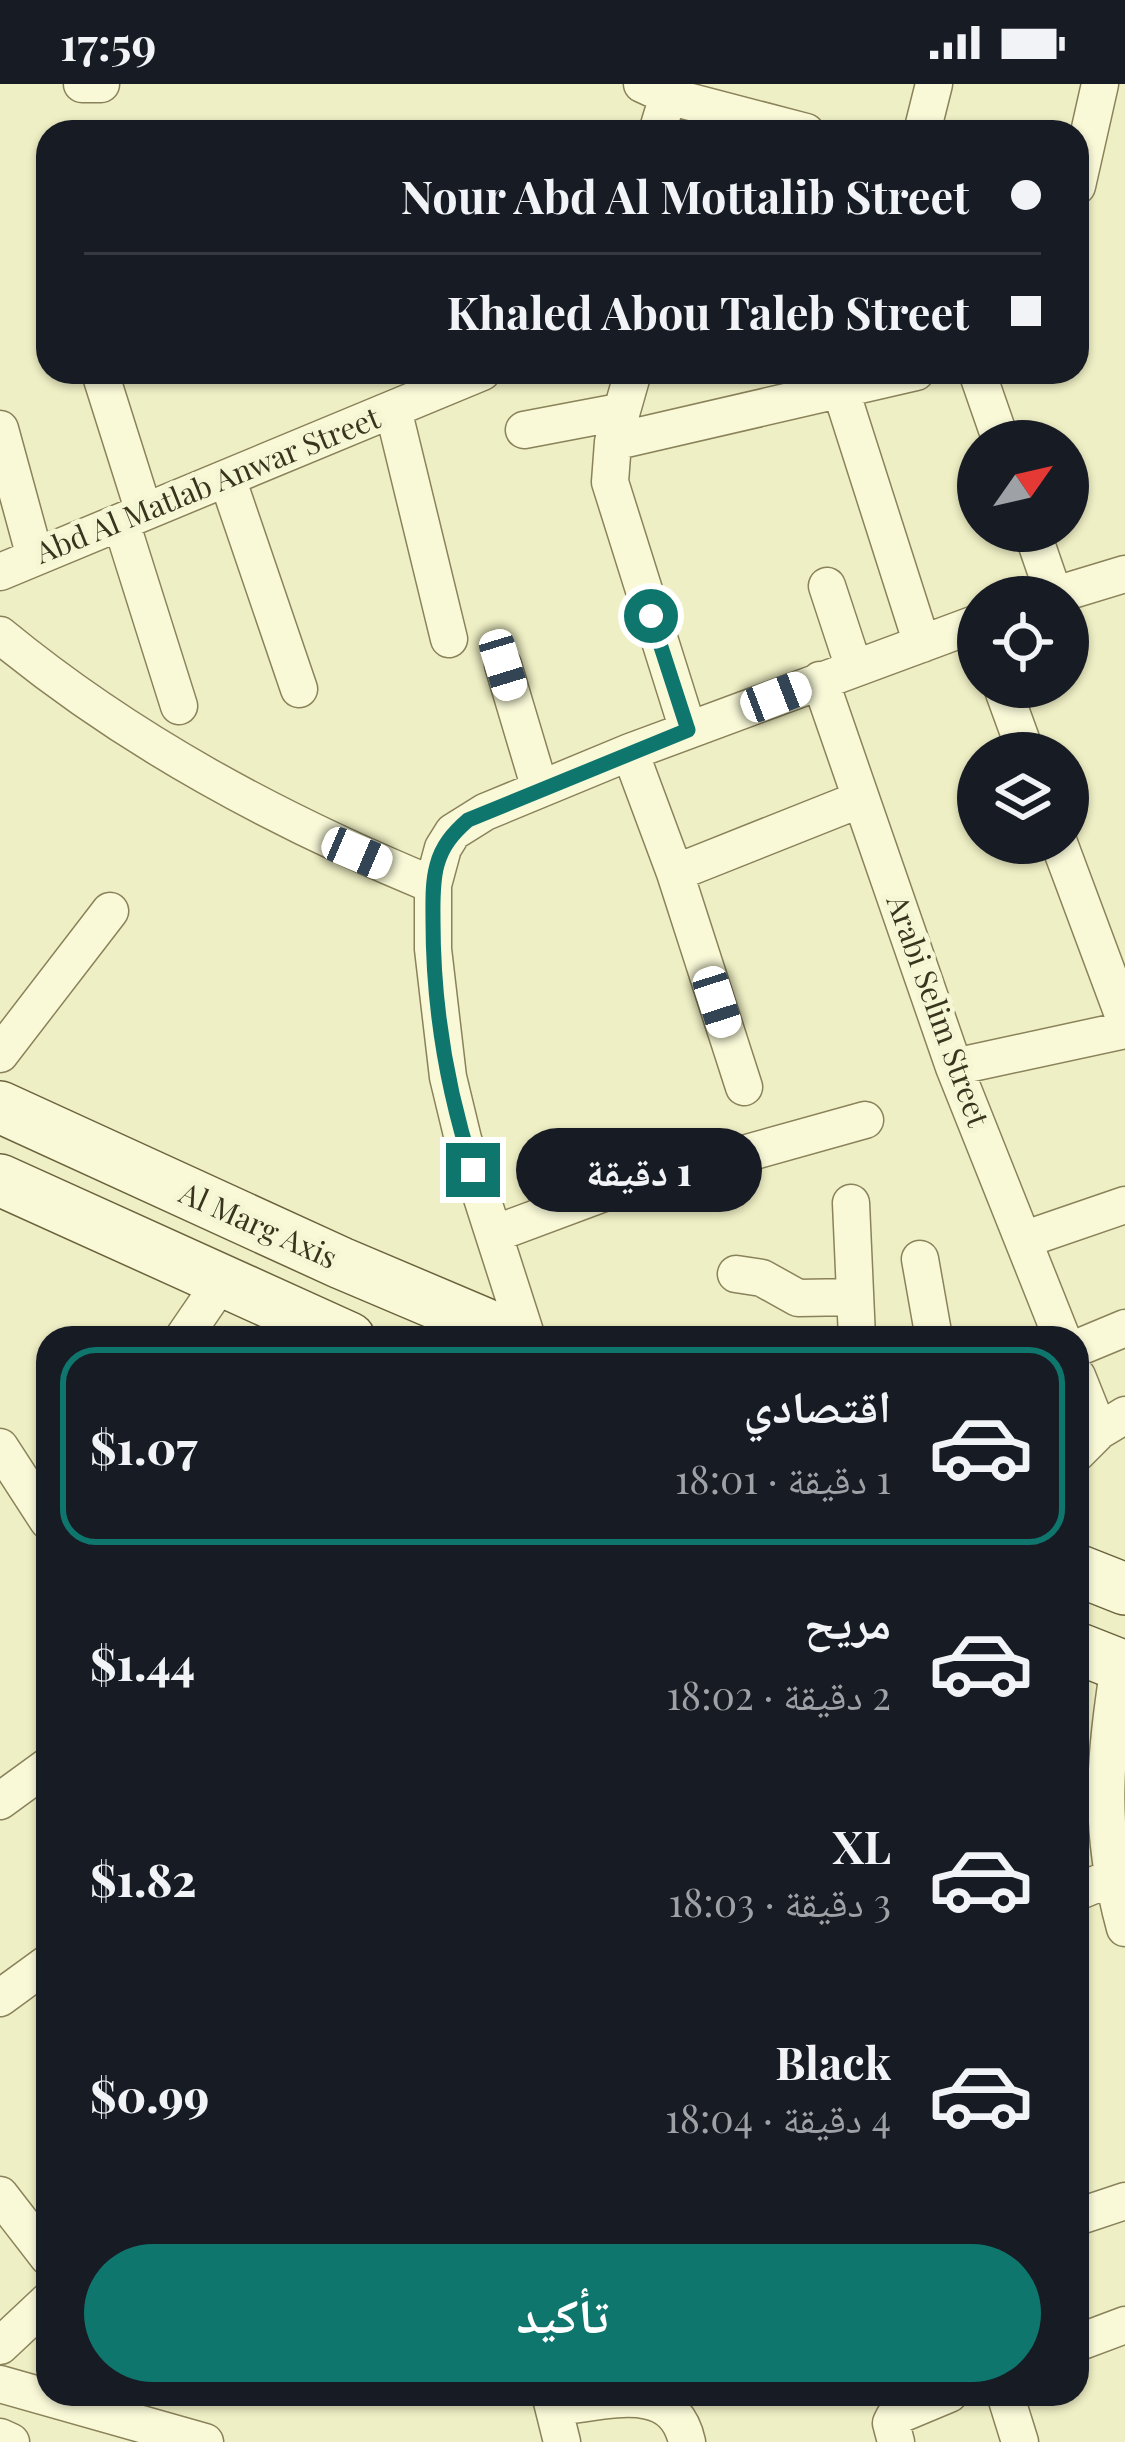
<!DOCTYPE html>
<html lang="ar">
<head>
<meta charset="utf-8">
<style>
  :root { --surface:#171b24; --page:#20242c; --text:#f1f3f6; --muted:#9ea1a6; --line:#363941; --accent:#0f766e }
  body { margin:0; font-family:"Playfair Display","Noto Naskh Arabic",serif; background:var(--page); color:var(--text); direction:rtl; height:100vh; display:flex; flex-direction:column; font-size:45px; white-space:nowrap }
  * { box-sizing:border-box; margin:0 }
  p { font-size:39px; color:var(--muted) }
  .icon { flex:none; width:66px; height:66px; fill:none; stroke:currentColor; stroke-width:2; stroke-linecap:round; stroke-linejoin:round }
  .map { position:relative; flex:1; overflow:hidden; direction:ltr }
  .side { position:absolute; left:36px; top:1242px; width:1053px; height:1080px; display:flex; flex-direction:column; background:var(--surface); border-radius:36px; box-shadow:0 3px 9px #0004; direction:rtl }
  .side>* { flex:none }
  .hud { position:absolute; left:36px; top:36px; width:1053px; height:264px; border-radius:36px; box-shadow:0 3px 9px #0004; direction:rtl; display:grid; align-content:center; height:264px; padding:0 48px; background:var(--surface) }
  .needle { width:78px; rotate:56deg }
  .buttons { position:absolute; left:957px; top:336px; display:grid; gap:24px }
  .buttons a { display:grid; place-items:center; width:132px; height:132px; border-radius:50%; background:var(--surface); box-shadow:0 3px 9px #0004; font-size:60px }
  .end { position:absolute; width:54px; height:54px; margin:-27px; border:15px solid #0f766e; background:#fff; box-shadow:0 0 0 6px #fff }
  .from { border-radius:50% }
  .bubble { position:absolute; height:84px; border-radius:42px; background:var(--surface); box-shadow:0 3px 9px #0004; font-size:39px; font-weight:800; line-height:84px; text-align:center; direction:rtl }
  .car { position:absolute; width:36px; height:72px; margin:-36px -18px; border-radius:15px; box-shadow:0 0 9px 3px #0007; background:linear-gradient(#fff 24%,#345 0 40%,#fff 0 76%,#345 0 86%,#fff 0) }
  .hud b { display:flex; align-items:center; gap:42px; height:114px; font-size:45px }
  .hud b+b { border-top:3px solid var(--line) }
  .hud i { width:30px; height:30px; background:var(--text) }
  ul { padding:21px 0 0; list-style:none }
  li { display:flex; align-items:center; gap:36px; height:198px; margin:0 24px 18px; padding:0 24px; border:6px solid transparent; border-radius:36px }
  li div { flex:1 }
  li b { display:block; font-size:45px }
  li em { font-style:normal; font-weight:800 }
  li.selected { border-color:var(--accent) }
  li>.icon { width:108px; height:108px; stroke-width:1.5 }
  .primary-button { display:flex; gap:24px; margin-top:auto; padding:24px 48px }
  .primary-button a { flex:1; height:138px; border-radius:72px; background:var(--accent); color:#fff; font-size:48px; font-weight:800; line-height:138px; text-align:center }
  .status { display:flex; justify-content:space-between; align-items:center; height:84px; padding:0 60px; background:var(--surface); direction:ltr }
  .status svg { height:33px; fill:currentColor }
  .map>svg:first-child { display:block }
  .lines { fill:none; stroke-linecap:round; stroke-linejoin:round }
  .street-casing { stroke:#8a825a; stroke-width:39 }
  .secondary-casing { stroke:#6b633d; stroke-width:54 }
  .street { stroke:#f9f9d8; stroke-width:36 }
  .secondary { stroke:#f9f9d8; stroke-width:51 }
  .route { stroke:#0f766e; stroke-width:15 }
  .labels { text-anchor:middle; stroke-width:10; stroke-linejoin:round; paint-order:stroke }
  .street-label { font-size:30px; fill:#39341e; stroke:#f5f6d4 }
</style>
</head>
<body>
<div class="status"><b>17:59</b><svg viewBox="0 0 49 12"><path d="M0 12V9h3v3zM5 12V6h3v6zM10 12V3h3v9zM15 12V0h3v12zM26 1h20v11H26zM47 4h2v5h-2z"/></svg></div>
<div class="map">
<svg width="1125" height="2358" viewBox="0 0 1125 2358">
  <rect width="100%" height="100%" fill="#eeefc4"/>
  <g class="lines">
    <defs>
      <path id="street" d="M82,0H101
        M642,0L668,12L806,48
        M657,48L668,12
        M922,48L934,0
        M1077,102L1100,0
        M633,288L613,358L610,398L688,646
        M835,288L922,560
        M977,288L1001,357
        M101,292L144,428
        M393,325L449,555
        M0,345L35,473
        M524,346L619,328
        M613,358L916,288
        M227,394L299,605
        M121,438L179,622
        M1032,447L1054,511
        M0,488L482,288
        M827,502L854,584
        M1049,513L1125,490
        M0,551C130,658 278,737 433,801
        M503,581L540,705
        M820,596L954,983L1062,1254
        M1002,603L1026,669
        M630,668L675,789L744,1003
        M1059,759L1125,936
        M675,789L861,715
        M0,970L110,827
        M954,983L1125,946
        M851,1119L857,1254
        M494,1150L604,1109L865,1036
        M1023,1156L1125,1121
        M920,1175L934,1254
        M736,1190L762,1194L798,1214L855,1213
        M183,1254L222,1197
        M527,1254L463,1055L448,993L433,865V801L443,764L453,748L485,728L630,668L978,539
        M1077,1264L1125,1244
        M1077,1292L1099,1347
        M0,1363L48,1437
        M1077,1369L1099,1347L1125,1331
        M1119,1581C1104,1681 1098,1745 1125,1844
        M0,1717L48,1682
        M1077,1808L1111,1794
        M0,1914L48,1879
        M0,2111L48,2173
        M1077,2133L1125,2117
        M1077,2259L1125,2241
        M0,2262L48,2217
        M0,2300L205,2358
        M550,2310L562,2358
        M1005,2310L1020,2358
        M555,2323C604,2319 673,2294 687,2358
        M0,2353L11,2358
        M896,2358L891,2339L894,2333L949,2310"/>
      <path id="secondary" d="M0,1023L341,1179L518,1254
        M0,1096L349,1254
        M1077,1486L1125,1505
        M1077,1564L1125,1583"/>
    </defs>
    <use href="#street" class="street-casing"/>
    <use href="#secondary" class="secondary-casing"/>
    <use href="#street" class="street"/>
    <use href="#secondary" class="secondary"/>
  </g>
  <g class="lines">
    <path class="route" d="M473,1086C447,1006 433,922 433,837C433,819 432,799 437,781C442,762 453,749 468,736L688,646L651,532"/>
  </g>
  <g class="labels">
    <g class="street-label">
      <text transform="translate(208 402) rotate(-22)" y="10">Abd Al Matlab Anwar Street</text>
      <text transform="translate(937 927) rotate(70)" y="10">Arabi Selim Street</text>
      <text transform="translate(258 1142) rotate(24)" y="10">Al Marg Axis</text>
    </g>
  </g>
</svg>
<div class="buttons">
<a><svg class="needle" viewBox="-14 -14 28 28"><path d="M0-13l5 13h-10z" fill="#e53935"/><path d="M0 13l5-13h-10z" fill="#9ea1a6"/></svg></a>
<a><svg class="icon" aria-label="locate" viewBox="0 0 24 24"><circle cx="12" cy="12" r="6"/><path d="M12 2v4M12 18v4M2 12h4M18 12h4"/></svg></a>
<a><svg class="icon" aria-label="layers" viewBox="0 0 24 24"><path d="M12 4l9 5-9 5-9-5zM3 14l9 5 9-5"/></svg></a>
</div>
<i class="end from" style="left:651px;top:532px"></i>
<i class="end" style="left:473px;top:1086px"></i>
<div class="bubble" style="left:516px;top:1044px;width:246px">1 دقيقة</div>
<i class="car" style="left:503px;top:581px;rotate:163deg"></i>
<i class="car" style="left:776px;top:613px;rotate:69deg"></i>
<i class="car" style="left:357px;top:769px;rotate:113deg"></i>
<i class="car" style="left:717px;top:918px;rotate:162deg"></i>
<div class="hud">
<b><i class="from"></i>Nour Abd Al Mottalib Street</b>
<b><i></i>Khaled Abou Taleb Street</b>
</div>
<section class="side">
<ul>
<li class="selected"><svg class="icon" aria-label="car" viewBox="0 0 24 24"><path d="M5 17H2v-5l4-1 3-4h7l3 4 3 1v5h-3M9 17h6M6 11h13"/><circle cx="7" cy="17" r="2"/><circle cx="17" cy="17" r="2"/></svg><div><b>اقتصادي</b><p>1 دقيقة · 18:01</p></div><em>$1.07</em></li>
<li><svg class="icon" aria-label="car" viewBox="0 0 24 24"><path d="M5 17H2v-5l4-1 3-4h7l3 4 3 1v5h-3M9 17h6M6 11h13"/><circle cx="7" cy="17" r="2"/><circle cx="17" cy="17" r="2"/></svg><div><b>مريح</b><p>2 دقيقة · 18:02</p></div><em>$1.44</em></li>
<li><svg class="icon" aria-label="car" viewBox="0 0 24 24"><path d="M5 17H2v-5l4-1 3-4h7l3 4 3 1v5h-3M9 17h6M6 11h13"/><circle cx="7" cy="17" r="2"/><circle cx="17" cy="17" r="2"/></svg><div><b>XL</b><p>3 دقيقة · 18:03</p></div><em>$1.82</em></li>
<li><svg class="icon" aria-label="car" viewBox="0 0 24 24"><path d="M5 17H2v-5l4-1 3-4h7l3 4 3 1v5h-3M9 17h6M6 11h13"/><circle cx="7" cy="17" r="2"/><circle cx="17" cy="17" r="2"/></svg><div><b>Black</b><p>4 دقيقة · 18:04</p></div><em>$0.99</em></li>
</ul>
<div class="primary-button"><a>تأكيد</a></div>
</section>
</div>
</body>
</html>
